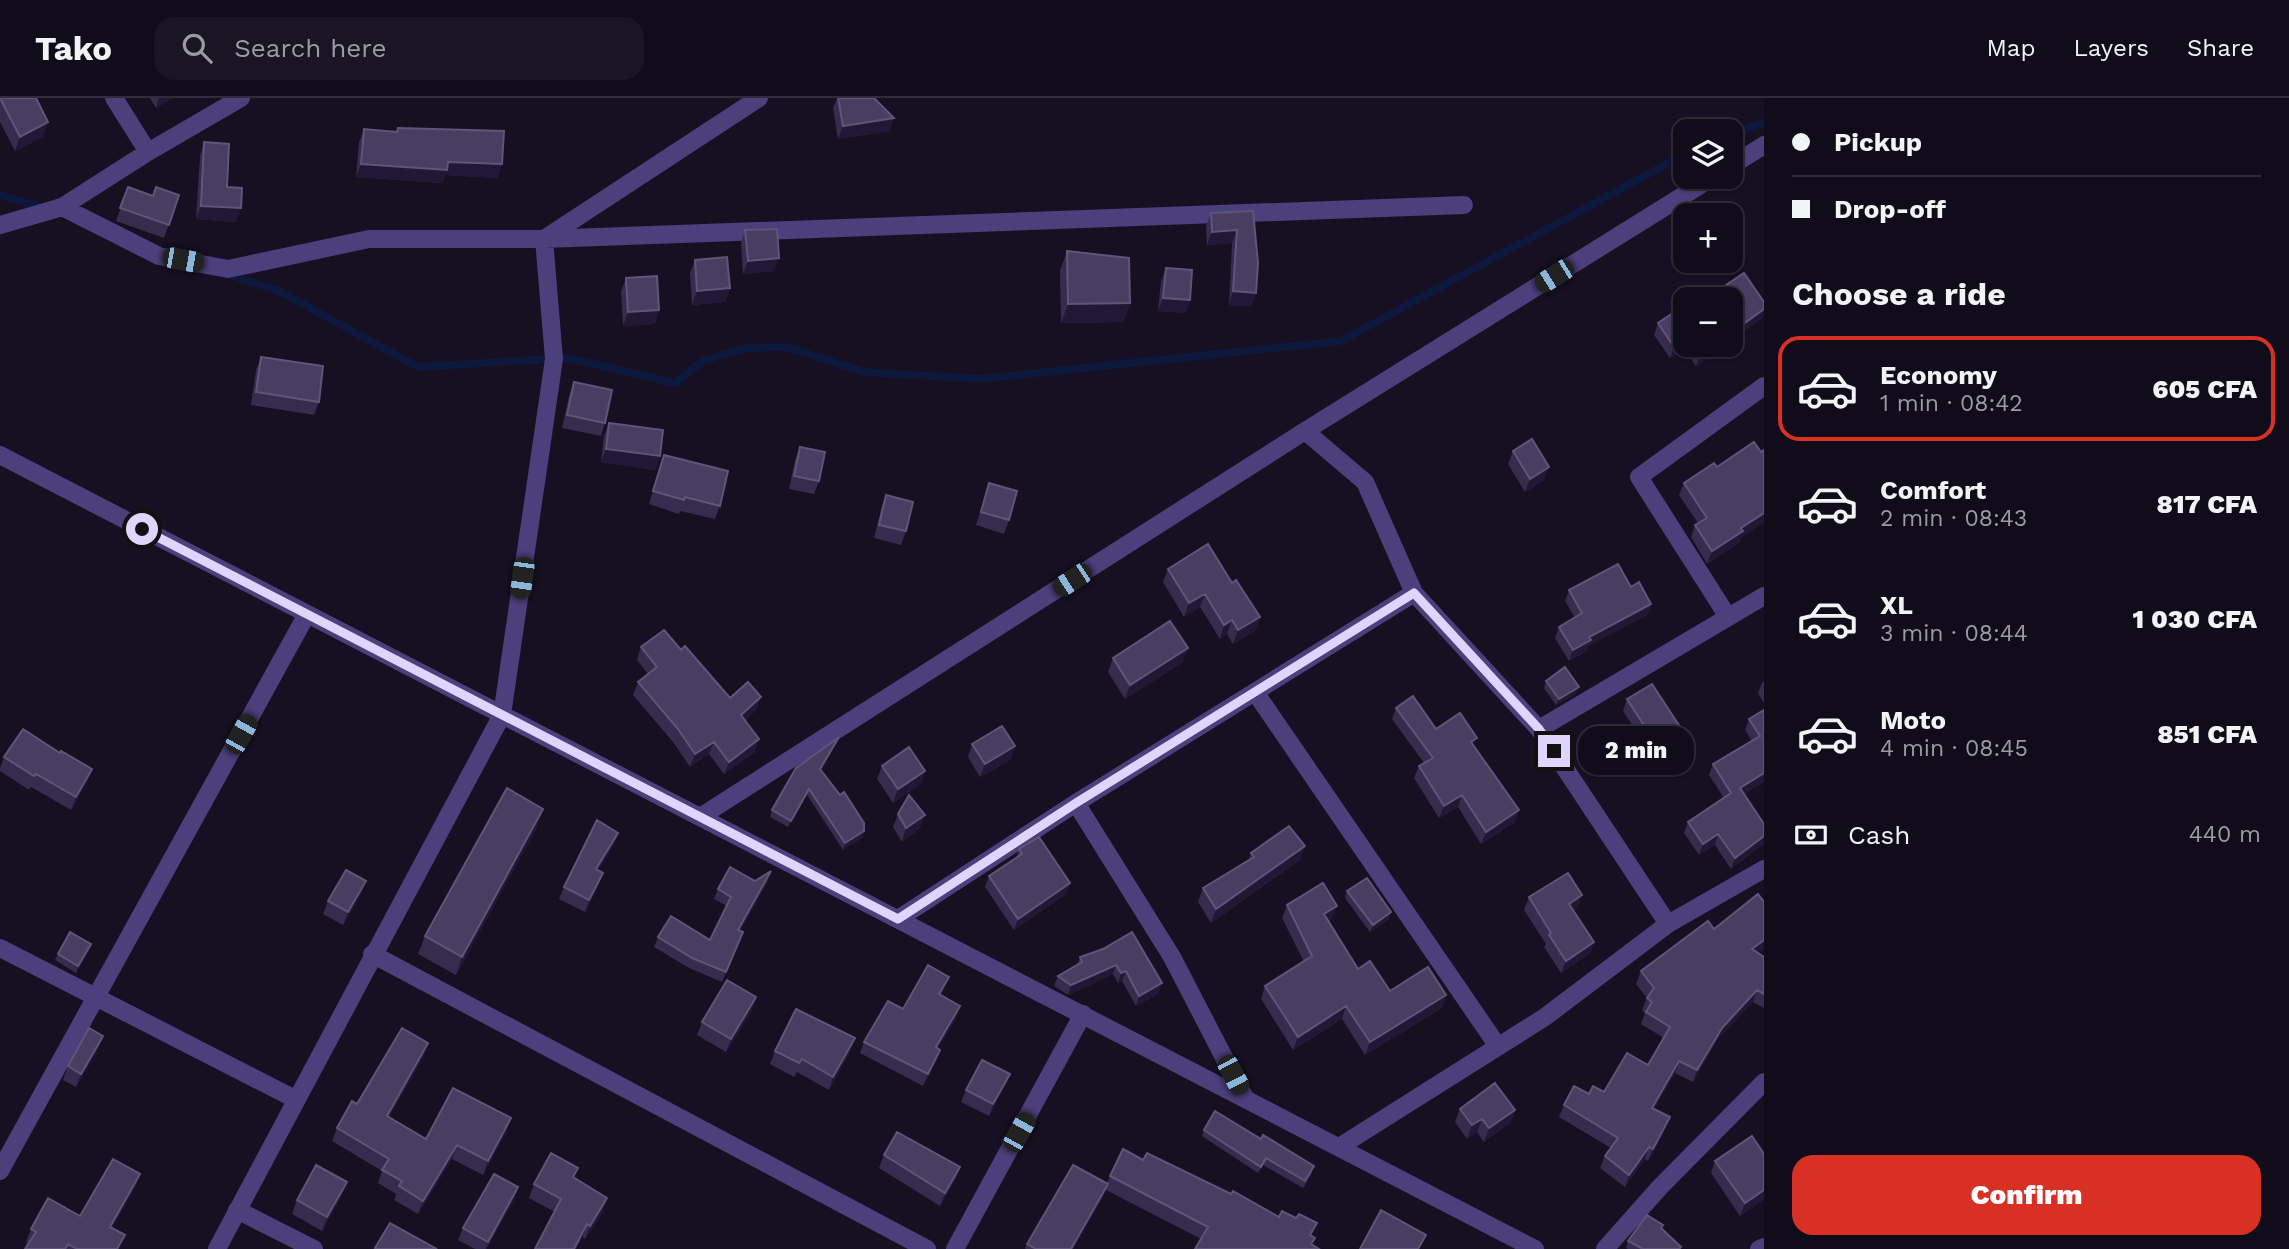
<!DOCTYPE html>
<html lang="en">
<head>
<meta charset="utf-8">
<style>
  :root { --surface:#100c1a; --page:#191523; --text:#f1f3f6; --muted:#9c9ba2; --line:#302c39; --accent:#d93025 }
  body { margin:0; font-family:"Work Sans",sans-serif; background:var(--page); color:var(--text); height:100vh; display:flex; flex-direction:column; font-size:26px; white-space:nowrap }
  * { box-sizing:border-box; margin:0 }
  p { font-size:23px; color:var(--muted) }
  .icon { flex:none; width:38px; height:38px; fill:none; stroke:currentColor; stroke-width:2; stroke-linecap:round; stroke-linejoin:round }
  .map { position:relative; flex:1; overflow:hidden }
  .sheet { display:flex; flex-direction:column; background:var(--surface); width:525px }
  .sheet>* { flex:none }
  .top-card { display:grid; align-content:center; height:154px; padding:0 28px; background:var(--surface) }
  .controls { position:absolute; left:1673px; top:21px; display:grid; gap:14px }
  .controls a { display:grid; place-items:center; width:70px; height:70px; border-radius:14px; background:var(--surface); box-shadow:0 2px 5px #0004,0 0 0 2px var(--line); font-size:35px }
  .end { position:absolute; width:32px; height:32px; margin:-16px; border:9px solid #dfd4fb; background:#111; box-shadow:0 0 0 4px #111 }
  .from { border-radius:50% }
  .bubble { position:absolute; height:49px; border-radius:21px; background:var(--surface); box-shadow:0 2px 5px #0004,0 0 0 2px var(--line); font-size:23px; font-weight:800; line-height:49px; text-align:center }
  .car { position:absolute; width:21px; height:42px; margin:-21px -10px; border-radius:9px; box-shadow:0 0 5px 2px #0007; background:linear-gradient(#222 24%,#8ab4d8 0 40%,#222 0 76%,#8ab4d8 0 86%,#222 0) }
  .top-card b { display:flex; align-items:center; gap:24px; height:66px; font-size:26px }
  .top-card b+b { border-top:2px solid var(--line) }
  .top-card i { width:18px; height:18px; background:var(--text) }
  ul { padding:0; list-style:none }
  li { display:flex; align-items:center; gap:21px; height:105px; margin:0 14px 10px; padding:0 14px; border:4px solid transparent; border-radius:21px }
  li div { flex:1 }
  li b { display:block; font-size:26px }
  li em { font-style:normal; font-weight:800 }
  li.selected { border-color:var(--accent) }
  li>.icon { width:63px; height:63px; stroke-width:1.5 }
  h2 { padding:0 28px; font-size:32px; line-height:84px }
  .pay { display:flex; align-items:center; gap:18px; height:77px; padding:0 28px; font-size:26px }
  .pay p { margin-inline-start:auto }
  .button { display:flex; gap:14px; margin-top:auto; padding:14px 28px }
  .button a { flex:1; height:80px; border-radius:21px; background:var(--accent); color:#fff; font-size:28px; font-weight:800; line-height:80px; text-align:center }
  header { display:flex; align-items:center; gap:42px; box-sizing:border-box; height:98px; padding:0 35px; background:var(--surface); border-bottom:2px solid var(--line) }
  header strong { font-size:33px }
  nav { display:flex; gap:38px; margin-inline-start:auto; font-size:24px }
  .search { width:490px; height:63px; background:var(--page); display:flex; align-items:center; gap:18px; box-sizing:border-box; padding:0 24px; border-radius:21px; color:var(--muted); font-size:26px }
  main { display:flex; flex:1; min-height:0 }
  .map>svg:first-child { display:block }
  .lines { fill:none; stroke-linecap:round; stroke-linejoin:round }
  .stream { stroke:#0e173c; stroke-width:8 }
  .minor { stroke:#4b3f7c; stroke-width:18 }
  .wall { fill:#372b4e }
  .shaded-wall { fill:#221835 }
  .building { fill:#493d61; stroke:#605579; stroke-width:2 }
  .route { stroke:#dfd4fb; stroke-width:9 }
</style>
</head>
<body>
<header>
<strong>Tako</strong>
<div class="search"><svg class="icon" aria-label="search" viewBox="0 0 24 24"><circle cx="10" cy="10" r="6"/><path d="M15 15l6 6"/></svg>Search here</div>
<nav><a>Map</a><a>Layers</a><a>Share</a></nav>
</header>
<main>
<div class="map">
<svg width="1764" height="1151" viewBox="0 0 1764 1151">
  <rect width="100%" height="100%" fill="#161022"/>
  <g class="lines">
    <path class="stream" d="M1731,37L1764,24
      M0,97L44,110
      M230,177L279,193L418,269L567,260L675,285L703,263L745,250L787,249L864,274L979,281L1341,243L1685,56"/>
    <path class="minor" d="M114,0L148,54
      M1731,68L1764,47
      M62,109L159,158L228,171L369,141H544L1464,107
      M0,127L62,109L148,54L241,0
      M1305,333L1365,384L1414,495L1539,631L1668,826
      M0,357L1535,1151
      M1728,519L1639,379L1764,288
      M1255,594L1497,947
      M1539,631L1764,498
      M1076,705L1172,859L1245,1000
      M700,719L1305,333L1713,79
      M898,821L1076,705L1414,495
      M0,850L295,1001
      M372,856L927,1151
      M1339,1049L1545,919L1668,826L1764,771
      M0,1073L307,516
      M237,1112L314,1151
      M217,1151L502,617L554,261L544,141L759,0
      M955,1151L1083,916
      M1605,1151L1660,1089L1764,984
      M1759,1151L1764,1149"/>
  </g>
  <path class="wall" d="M0,0L44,38L15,53L0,24Z
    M150,0H172L156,10Z
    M837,0H874L894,20L889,33L838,41L833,10Z
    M398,30L498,80L445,77L442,85L356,79L359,44L364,31L396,34Z
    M204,44L227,89L241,110L236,124L196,121L200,58Z
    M128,89L153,98L179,97L164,140L116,123Z
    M1253,113L1256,195L1251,208L1229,207L1232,145L1207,147L1206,128L1211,115Z
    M745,132L774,173L743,176L741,145Z
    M1067,153L1130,205L1123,224L1061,225L1060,173Z
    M695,162L730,190L725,204L692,207L690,175Z
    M1166,170L1190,202L1185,215L1158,213L1161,183Z
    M626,180L659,212L655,226L623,228L621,193Z
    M1658,225L1685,247H1726L1696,268L1684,251L1670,260L1654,237Z
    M261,259L319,304L314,317L251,307L256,272Z
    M574,284L605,325L601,338L562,330L569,298Z
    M609,325L660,358L655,372L601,364L604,338Z
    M800,349L819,383L814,396L789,391L795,362Z
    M1764,352V424L1741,439L1739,445L1707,466L1691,439L1695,427L1698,425L1679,397L1684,385L1717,369L1761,354Z
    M1513,353L1544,382L1525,394L1508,366Z
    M664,357L720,408L715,421L680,413L679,416L649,406Z
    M989,385L1009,422L1004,436L976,427Z
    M886,397L906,433L901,447L874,440L881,411Z
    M1168,471L1232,485L1260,519L1255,533L1233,546L1227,536L1220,541L1200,509L1184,519L1163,484Z
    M1631,489L1651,506L1647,517L1588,548L1587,553L1569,563L1555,540L1559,529L1575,520L1565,503L1569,492Z
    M641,549L681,552L730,600L757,611L745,622L755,654L724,676L709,656L690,669L673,644L633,597L638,584L648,576L637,562Z
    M1113,560L1183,564L1125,601L1108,574Z
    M1546,583L1576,596L1556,607L1544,590Z
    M1764,583V605L1758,595L1762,585Z
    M1627,601L1684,653L1647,676L1629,648L1633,636L1637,634L1623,613Z
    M1396,610L1436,631L1474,648L1515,724L1481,746L1458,709L1439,720L1414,680L1419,668L1424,665L1392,621Z
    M1764,612V684L1744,696L1764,726L1731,771L1715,747L1699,757L1684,735L1688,724L1724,700L1709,677L1713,666L1752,643L1745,632L1749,621Z
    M839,639L836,646L821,673L864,733L862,740L843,752L807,697L788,729L770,719L772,712Z
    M972,646L1015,648L1010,662L980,679L968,659Z
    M60,655L92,671L87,684L71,712L31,689L29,692L0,673V670L4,659Z
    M882,668L925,673L920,686L893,705L877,681Z
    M898,716L920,730L902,744L893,729Z
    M537,729L456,877L418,856L425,838Z
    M618,735L614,746L598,772L599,786L585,814L559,801L564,789Z
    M1019,751L1066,796L1014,832L985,789L989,778L1016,760Z
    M1251,755L1300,762L1211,825L1198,804L1203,790L1248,763Z
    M771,773L768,783L740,833L743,834L722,884L689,870L654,849L658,839L710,842L727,808L714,801L718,791L755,783Z
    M1347,793L1391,814L1389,821L1370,834L1345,800Z
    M361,796L343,827L323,816L328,803Z
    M1529,799L1578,810L1573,813L1594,844L1589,856L1561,875L1544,849L1546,846L1524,812Z
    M1764,804V851L1758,855L1764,859V910L1753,904L1717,942L1693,984L1675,975L1654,1011L1665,1031L1648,1063L1645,1061L1625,1089L1600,1070L1605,1058L1611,1050L1559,1019L1564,1007L1589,996L1604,994L1648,967L1664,940L1641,926L1645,915L1642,912L1647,900L1636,886L1641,873L1714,831Z
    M1287,807L1332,821L1328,823L1358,871L1390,893L1442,910L1365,957L1342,921L1293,952L1261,901L1265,888L1304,864L1282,820Z
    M91,846L88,853L76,875L55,862L58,856Z
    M1103,851L1159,895L1136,908L1122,883L1118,885L1113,876L1068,897L1054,888L1058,878L1077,867L1080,859Z
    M944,890L941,897L956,920L938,950L936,963L923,988L860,955L864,944L903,911Z
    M756,899L752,912L726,954L697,937L702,924Z
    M103,938L98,951L76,989L63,982L68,968Z
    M428,945L423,959L389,1019L426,1041L511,1020L506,1034L483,1077L452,1061L418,1116L394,1102L396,1096L378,1085L382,1073L332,1043L337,1030L357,1006Z
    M775,953L850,954L829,992L797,974L794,979L770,966Z
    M1010,976L1005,987L989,1018L961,1004L966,992Z
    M1460,1011L1515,1012L1510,1025L1484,1044L1477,1034L1467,1041L1455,1024Z
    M1204,1032L1312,1075L1303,1090L1263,1067L1258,1075L1202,1038Z
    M1764,1056V1101L1740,1118L1711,1075L1715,1063Z
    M884,1057L960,1069L955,1082L940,1108L879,1070Z
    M1143,1062L1231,1096L1279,1119L1296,1120L1317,1125L1201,1141L1106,1092L1103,1099L1073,1151H1025L1027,1146L1107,1085L1110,1078Z
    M140,1076L135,1089L112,1130L119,1151H25L29,1146L26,1144L31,1131L80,1118Z
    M574,1079L603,1114L585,1141L555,1114L529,1100L534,1086Z
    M347,1084L342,1097L322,1133L292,1116L297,1102Z
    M518,1089L514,1101L486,1151H475L458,1142L463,1130Z
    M1663,1127L1662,1131L1680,1151H1628L1626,1150L1628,1143Z"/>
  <path class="shaded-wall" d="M159,0H172L156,10Z
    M894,20L889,33L838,41L843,28Z
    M48,24L44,38L15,53L20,39Z
    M448,64L502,66L498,80L445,77L442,85L356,79L361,66Z
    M201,108L241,110L236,124L196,121Z
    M1237,132L1232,145L1207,147L1212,134Z
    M779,160L774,173L743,176L748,163Z
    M730,190L725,204L692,207L697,193Z
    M1233,193L1256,195L1251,208L1229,207Z
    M1163,200L1190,202L1185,215L1158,213Z
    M1130,205L1123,224L1061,225L1068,206Z
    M1764,211L1763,220L1731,243V235Z
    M659,212L655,226L623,228L628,214Z
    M1685,241L1686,247L1684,251L1670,260L1674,249Z
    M1714,247H1726L1696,268L1700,257Z
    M606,351L660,358L655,372L601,364Z
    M1549,369L1544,382L1525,394L1530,381Z
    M1764,415V424L1741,439L1739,445L1707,466L1712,453L1741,430Z
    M1205,496L1200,509L1184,519L1189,505Z
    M1651,506L1647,517L1588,548L1587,553L1569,563L1573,552L1589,539Z
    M1260,519L1255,533L1233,546L1238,532Z
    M1232,522L1227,536L1220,541L1224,527Z
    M1188,550L1183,564L1125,601L1130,587Z
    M1579,589L1576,596L1556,607L1559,601Z
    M761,599L757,611L736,630L741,617Z
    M839,639L836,646L818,678L820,671Z
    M759,641L755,654L724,676L729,664Z
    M1688,641L1684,653L1647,676L1651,664Z
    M714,644L709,656L690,669L695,656Z
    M1015,648L1010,662L980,679L985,666Z
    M92,671L87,684L71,712L76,699Z
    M925,673L920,686L893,705L898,691Z
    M1764,675V684L1736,701L1740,690Z
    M809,691L807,697L788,729L791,723Z
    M1462,697L1458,709L1439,720L1444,708Z
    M543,711L537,729L456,877L462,859Z
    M1519,712L1515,724L1481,746L1486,734Z
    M925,717L920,730L902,744L906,730Z
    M864,733L862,740L843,752L845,745Z
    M618,735L614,746L592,782L596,771Z
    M1718,736L1715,747L1699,757L1703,746Z
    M1764,738V746L1731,771L1735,760Z
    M1305,748L1300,762L1211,825L1216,811Z
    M771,773L768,783L735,842L738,832Z
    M603,775L599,786L585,814L589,802Z
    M366,783L361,796L343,827L348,814Z
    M1070,785L1066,796L1014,832L1018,821Z
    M1582,797L1578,810L1564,818L1569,806Z
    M1337,808L1332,821L1319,829L1324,816Z
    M1391,814L1389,821L1370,834L1373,827Z
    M1764,842V851L1748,864L1752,851Z
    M1594,844L1589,856L1561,875L1566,863Z
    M91,846L88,853L76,875L78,868Z
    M1116,867L1113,876L1068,897L1071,887Z
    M1126,873L1122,883L1118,885L1121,875Z
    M949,879L944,890L934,907L939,896Z
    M1162,885L1159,895L1136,908L1139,898Z
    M1757,892L1753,904L1717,942L1693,984L1697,972L1722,930Z
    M1446,897L1442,910L1365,957L1370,944Z
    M756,899L752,912L726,954L731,941Z
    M960,908L956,920L932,961L936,949Z
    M1346,908L1342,921L1293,952L1298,939Z
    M103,938L98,951L76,989L81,976Z
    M855,940L850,954L829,992L833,979Z
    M428,945L423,959L382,1031L387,1018Z
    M940,952L936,963L923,988L928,976Z
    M1679,963L1675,975L1648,1022L1652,1010Z
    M1010,976L1005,987L989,1018L993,1006Z
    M1515,1012L1510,1025L1484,1044L1489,1030Z
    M1670,1019L1665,1031L1648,1063L1653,1051Z
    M511,1020L506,1034L483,1077L488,1063Z
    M1482,1021L1477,1034L1467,1041L1472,1027Z
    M457,1047L452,1061L418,1116L423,1103Z
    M1649,1049L1645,1061L1625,1089L1629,1077Z
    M960,1069L955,1082L940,1108L945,1095Z
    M140,1076L135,1089L105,1143L110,1129Z
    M347,1084L342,1097L322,1133L327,1119Z
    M1108,1086L1103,1099L1073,1151H1071Z
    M518,1089L514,1101L485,1151L488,1144Z
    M1764,1092V1101L1740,1118L1745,1105Z
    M607,1100L603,1114L585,1141L590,1128Z
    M587,1126L582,1140L576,1151H574Z"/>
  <path class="building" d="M0,0H36L48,24L20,39Z
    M838,0H874L894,20L843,28Z
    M398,30L504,33L502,66L448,64L447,72L361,66L364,31L397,34Z
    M204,44L229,46L227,89L242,90L241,110L201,108Z
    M128,89L153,98L156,89L179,97L169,127L120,110Z
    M1253,113L1258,165L1256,195L1233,193L1237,132L1212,134L1211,115Z
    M777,131L779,160L748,163L745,132Z
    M1067,153L1129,160L1130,205L1068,206Z
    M727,159L730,190L697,193L695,162Z
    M1166,170L1192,172L1190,202L1163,200Z
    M1744,175L1764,204V211L1731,235V201H1694L1706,193L1710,198Z
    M657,178L659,212L628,214L626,180Z
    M1685,207V241L1674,249L1658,225Z
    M1693,247H1714L1700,257Z
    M261,259L323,268L319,304L256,294Z
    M574,284L612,292L605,325L567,317Z
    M609,325L663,332L660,358L606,351Z
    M1532,341L1549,369L1530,381L1513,353Z
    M1754,344L1761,354L1764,352V415L1741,430L1743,433L1712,453L1695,427L1707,420L1684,385L1714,365L1717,369Z
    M800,349L825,354L819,383L794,378Z
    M664,357L728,373L720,408L685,399L684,402L653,393Z
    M989,385L1017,393L1009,422L981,414Z
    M886,397L913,404L906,433L879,427Z
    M1208,446L1232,485L1236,482L1260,519L1238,532L1232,522L1224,527L1205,496L1189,505L1168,471Z
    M1618,466L1631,489L1639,484L1651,506L1589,539L1591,542L1573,552L1559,529L1582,515L1569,492Z
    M1170,523L1188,550L1130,587L1113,560Z
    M664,532L681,552L685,548L730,600L748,584L761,599L741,617L759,641L729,664L714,644L695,656L678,631L638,584L657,569L641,549Z
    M1565,569L1579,589L1559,601L1546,583Z
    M1652,586L1688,641L1651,664L1633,636L1645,629L1627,601Z
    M1413,598L1436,631L1460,615L1477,640L1471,644L1519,712L1486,734L1462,697L1444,708L1419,668L1433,660L1396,610Z
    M1764,612V675L1740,690L1764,726V738L1735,760L1718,736L1703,746L1688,724L1731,695L1713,666L1760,638L1749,621Z
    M1002,628L1015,648L985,666L972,646Z
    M23,631L60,655L61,653L92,671L76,699L36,676L34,678L4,659Z
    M839,639L820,671L840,697L844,694L864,725V733L845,745L809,691L791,723L772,712L796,670Z
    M909,649L925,673L898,691L882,668Z
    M507,690L543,711L462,859L425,838Z
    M909,697L925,717L906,730L898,716Z
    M597,722L618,735L596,771L603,775L589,802L564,789Z
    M1289,728L1305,748L1216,811L1203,790L1254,759L1251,755Z
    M1039,739L1070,785L1018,821L989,778L1022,756L1019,751Z
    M730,769L755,783L771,773L738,832L743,834L726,874L692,860L658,839L671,818L710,842L731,799L718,791Z
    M346,772L366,783L348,814L328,803Z
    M1568,775L1582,797L1569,806L1594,844L1566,863L1549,837L1551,835L1529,799Z
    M1367,780L1391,814L1373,827L1347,793Z
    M1323,785L1337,808L1324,816L1358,871L1370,863L1390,893L1428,869L1446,897L1370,944L1346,908L1298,939L1265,888L1312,858L1287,807Z
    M1758,796L1764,804V842L1752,851L1764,859V896L1757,892L1722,930L1697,972L1679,963L1652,1010L1670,1019L1653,1051L1649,1049L1629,1077L1605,1058L1618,1040L1564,1007L1574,988L1589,996L1593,988L1604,994L1627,955L1648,967L1670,929L1646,914L1652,904L1647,900L1654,890L1641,873L1708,823L1714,831Z
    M70,834L91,846L78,868L58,856Z
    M1132,834L1162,885L1139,898L1126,873L1121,875L1116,867L1071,887L1058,878L1082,864L1080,859L1103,851Z
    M928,867L949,879L939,896L960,908L936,949L940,952L928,976L864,944L888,903L903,911Z
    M727,882L756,899L731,941L702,924Z
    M796,911L855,940L833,979L802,961L799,965L775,953Z
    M89,930L103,938L81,976L68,968Z
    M402,930L428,945L387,1018L426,1041L453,990L511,1020L488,1063L457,1047L423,1103L399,1088L402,1083L382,1072L389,1061L337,1030L352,1003L357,1006Z
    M982,962L1010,976L993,1006L966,992Z
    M1495,985L1515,1012L1489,1030L1482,1021L1472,1027L1460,1011Z
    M1215,1013L1261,1041L1263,1037L1314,1068L1305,1083L1266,1060L1261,1069L1204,1032Z
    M897,1034L960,1069L945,1095L884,1057Z
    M1752,1038L1764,1056V1092L1745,1105L1715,1063Z
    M1123,1051L1143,1062L1147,1055L1231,1096L1233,1093L1279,1119L1282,1113L1296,1120L1299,1116L1317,1125L1310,1137L1315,1140L1311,1146L1319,1151H1195L1208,1129L1110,1078Z
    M551,1055L578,1070L573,1079L607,1100L590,1128L587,1126L574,1151H535L561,1101L534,1086Z
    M113,1061L140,1076L110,1129L125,1137L117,1151H77L68,1146L65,1151H25L36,1134L31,1131L48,1100L80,1118Z
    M316,1067L347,1084L327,1119L297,1102Z
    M1073,1067L1108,1086L1071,1151H1036L1027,1146Z
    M494,1076L518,1089L488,1144L463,1130Z
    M1381,1112L1426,1137L1418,1151H1360Z
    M1647,1117L1663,1127L1661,1130L1681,1149L1679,1151H1643L1628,1143Z
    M390,1125L437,1151H378L375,1150Z"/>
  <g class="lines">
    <path class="route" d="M142,431L898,821L1076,705L1414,495L1539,631L1554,653"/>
  </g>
</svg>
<div class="controls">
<a><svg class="icon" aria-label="layers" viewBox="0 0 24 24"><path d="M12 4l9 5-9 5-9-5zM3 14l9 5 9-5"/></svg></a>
<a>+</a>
<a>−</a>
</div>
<i class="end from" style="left:142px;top:431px"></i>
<i class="end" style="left:1554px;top:653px"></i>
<div class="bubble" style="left:1578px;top:628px;width:116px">2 min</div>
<i class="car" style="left:183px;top:162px;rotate:100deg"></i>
<i class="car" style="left:1554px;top:178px;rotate:238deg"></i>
<i class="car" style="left:522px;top:480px;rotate:188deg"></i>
<i class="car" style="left:1072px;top:482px;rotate:237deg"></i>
<i class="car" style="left:241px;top:636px;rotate:29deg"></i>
<i class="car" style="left:1233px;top:977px;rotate:152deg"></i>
<i class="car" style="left:1019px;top:1034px;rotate:29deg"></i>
</div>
<section class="sheet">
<div class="top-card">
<b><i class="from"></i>Pickup</b>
<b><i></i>Drop-off</b>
</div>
<h2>Choose a ride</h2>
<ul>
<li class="selected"><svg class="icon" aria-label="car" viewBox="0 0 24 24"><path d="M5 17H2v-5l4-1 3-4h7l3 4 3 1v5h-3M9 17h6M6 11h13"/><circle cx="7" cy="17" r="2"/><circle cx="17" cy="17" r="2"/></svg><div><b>Economy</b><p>1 min · 08:42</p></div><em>605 CFA</em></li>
<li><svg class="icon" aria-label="car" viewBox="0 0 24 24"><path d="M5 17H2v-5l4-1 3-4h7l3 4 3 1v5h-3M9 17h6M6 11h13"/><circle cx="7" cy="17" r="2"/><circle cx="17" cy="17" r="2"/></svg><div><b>Comfort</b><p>2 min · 08:43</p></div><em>817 CFA</em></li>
<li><svg class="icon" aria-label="car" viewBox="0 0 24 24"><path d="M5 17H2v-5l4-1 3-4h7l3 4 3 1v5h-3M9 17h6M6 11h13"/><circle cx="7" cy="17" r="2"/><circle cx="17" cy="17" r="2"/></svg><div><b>XL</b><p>3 min · 08:44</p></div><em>1 030 CFA</em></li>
<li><svg class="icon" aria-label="car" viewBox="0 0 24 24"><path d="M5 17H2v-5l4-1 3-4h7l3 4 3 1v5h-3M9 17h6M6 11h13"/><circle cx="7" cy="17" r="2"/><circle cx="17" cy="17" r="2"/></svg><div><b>Moto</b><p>4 min · 08:45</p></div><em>851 CFA</em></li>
</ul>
<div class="pay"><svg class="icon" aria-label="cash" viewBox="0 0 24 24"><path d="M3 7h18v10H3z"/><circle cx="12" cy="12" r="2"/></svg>Cash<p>440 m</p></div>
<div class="button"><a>Confirm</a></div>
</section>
</main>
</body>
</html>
